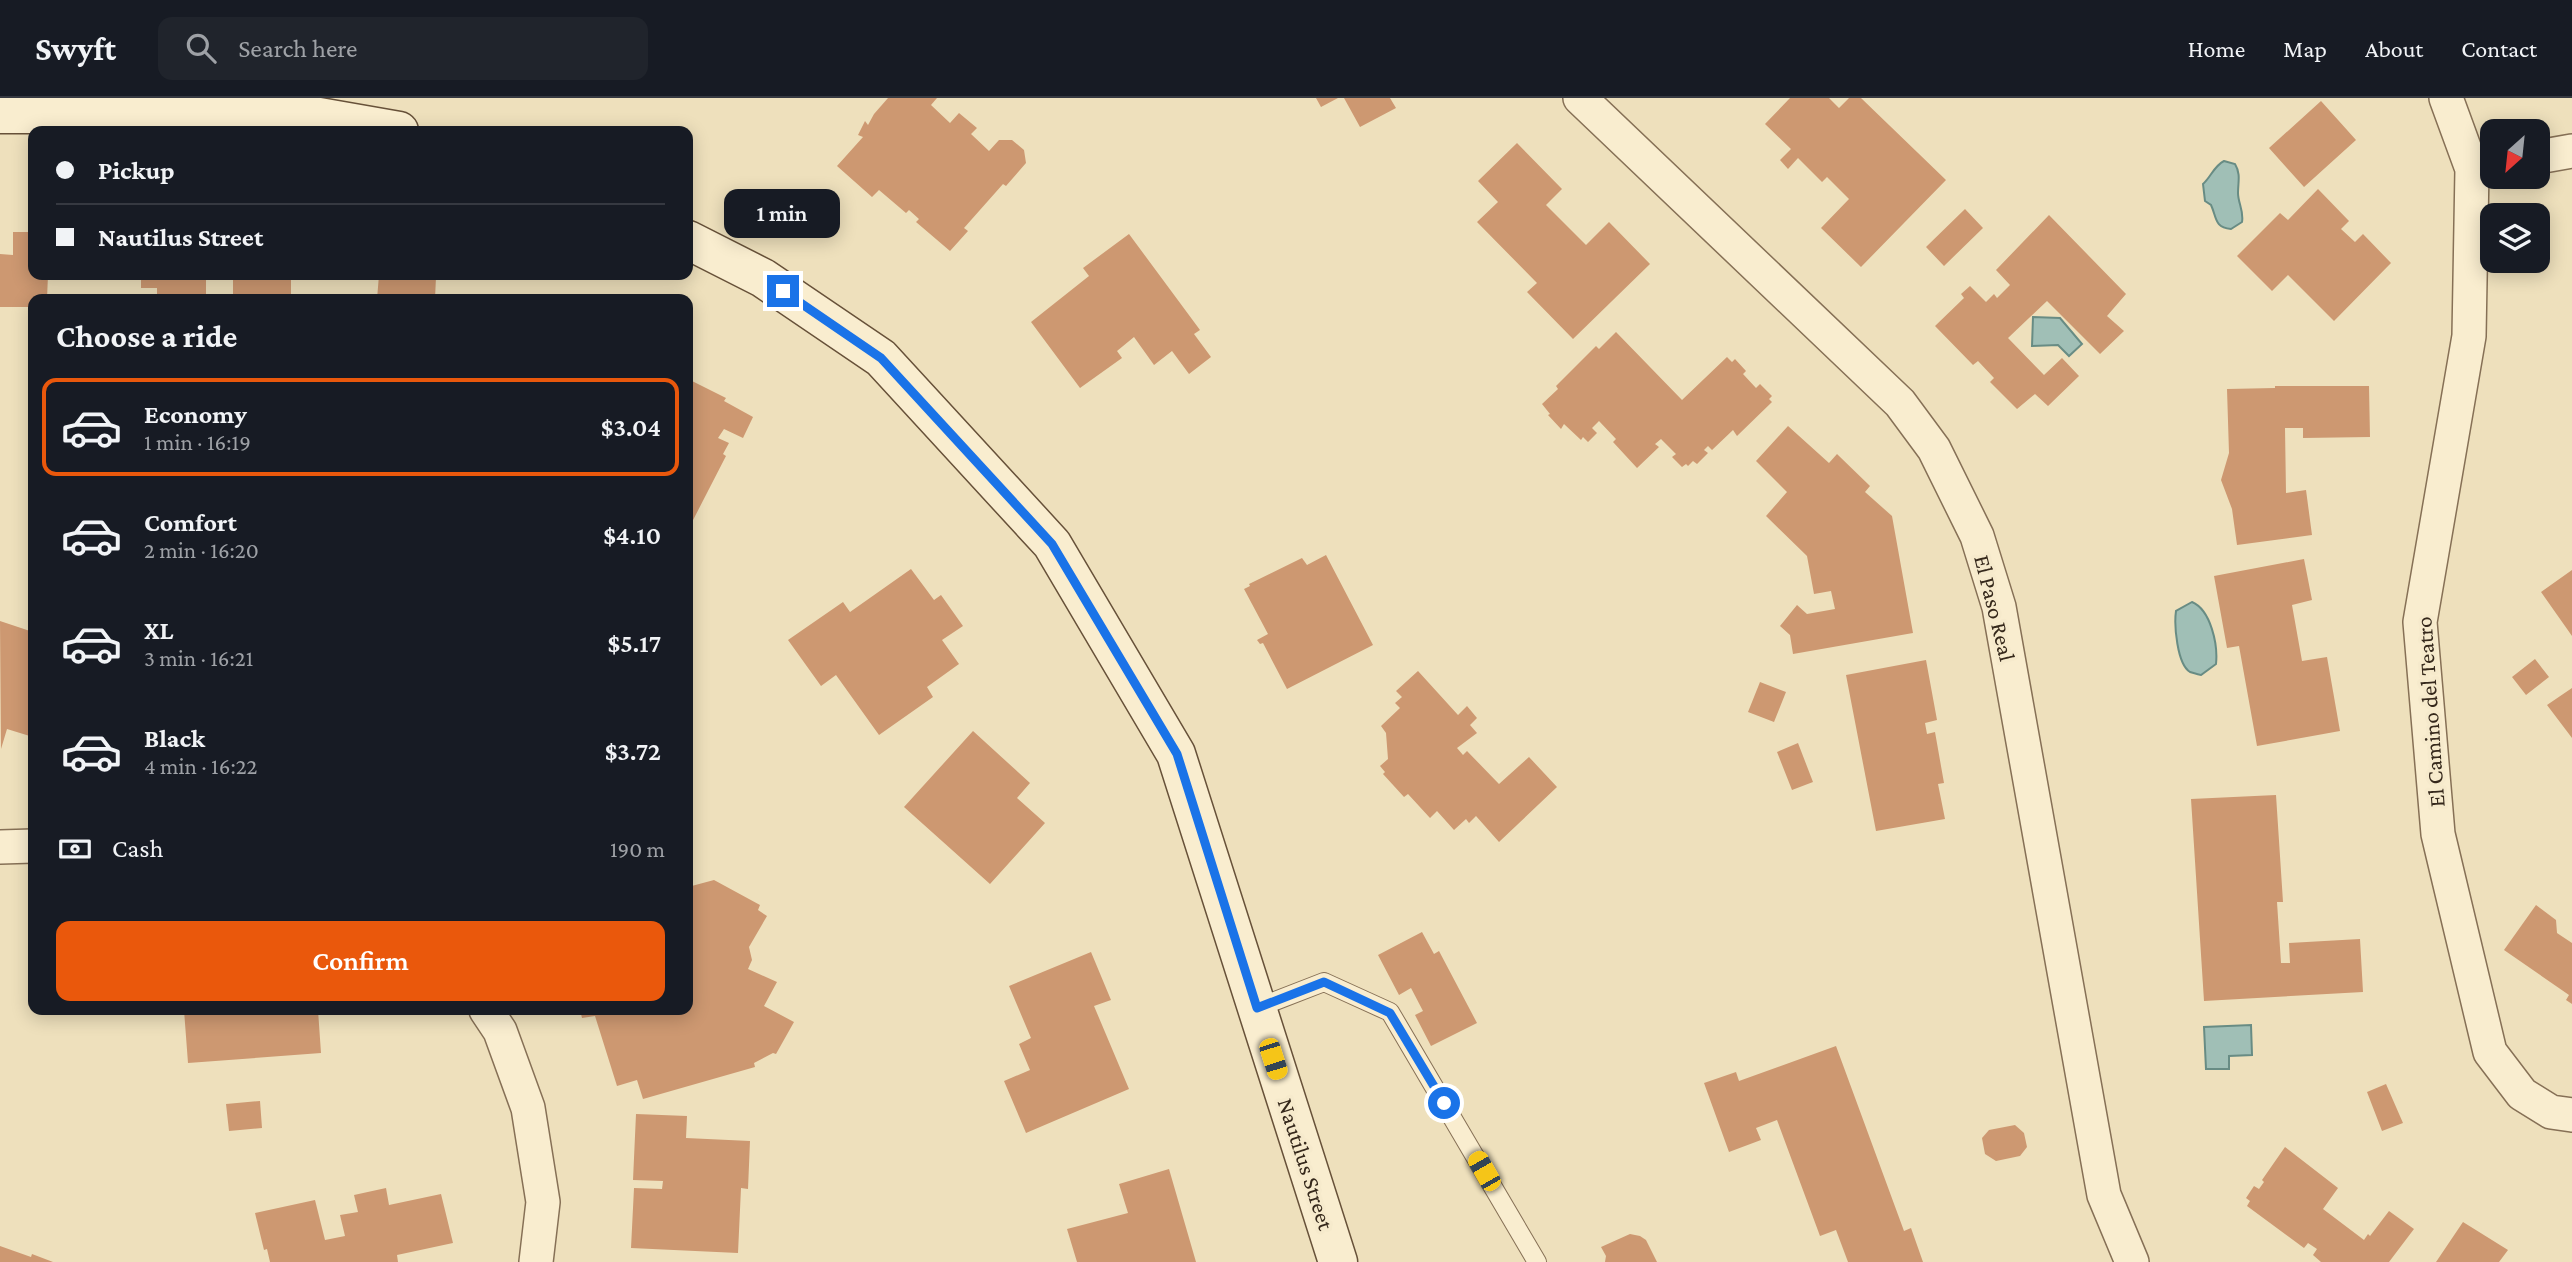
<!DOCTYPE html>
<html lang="en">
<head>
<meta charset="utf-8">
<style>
  :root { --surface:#171b24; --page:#20242c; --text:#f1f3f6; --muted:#9ea1a6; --line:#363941; --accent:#ea580c }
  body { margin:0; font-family:"Crimson Pro",serif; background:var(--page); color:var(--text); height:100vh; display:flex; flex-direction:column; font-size:26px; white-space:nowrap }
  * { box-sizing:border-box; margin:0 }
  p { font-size:23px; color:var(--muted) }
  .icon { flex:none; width:38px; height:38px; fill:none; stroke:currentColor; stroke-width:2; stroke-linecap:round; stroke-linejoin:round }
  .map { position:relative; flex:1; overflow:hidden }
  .drawer { position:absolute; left:28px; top:196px; width:665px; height:721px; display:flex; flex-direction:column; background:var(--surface); border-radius:14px; box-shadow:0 4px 18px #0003 }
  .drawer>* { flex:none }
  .hud { position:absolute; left:28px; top:28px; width:665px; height:154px; border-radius:14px; box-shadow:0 4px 18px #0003; display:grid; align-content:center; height:154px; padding:0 28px; background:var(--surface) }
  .needle { width:46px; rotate:207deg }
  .tools { position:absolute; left:2480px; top:21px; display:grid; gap:14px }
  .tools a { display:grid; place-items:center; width:70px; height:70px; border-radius:14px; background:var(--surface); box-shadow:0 4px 18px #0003; font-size:35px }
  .end { position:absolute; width:32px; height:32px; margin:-16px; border:9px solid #1a73e8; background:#fff; box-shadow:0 0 0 4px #fff }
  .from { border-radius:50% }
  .bubble { position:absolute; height:49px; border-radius:14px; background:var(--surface); box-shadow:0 4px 18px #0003; font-size:23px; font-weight:600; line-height:49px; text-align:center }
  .car { position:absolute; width:21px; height:42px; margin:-21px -10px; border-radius:9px; box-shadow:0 0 5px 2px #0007; background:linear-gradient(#f5c518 24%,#345 0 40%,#f5c518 0 76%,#345 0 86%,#f5c518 0) }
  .hud b { display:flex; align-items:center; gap:24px; height:66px; font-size:26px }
  .hud b+b { border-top:2px solid var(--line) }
  .hud i { width:18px; height:18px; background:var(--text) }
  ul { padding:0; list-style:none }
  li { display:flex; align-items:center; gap:21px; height:98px; margin:0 14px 10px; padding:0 14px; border:4px solid transparent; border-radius:14px }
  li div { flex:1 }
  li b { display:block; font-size:26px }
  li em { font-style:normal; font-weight:600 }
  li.selected { border-color:var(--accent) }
  li>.icon { width:63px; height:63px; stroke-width:1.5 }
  h2 { padding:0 28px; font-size:32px; line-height:84px }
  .pay { display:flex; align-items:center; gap:18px; height:77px; padding:0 28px; font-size:26px }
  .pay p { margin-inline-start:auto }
  .button { display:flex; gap:14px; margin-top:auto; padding:14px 28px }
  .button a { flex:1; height:80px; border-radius:14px; background:var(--accent); color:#fff; font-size:28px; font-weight:600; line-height:80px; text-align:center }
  header { display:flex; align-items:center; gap:42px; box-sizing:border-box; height:98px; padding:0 35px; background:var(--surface); border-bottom:2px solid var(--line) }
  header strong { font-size:33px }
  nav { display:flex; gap:38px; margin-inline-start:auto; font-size:24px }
  .search { width:490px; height:63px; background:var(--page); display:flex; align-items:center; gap:18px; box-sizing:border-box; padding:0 24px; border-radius:14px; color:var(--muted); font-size:26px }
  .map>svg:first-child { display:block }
  .water { fill:#a0bfb6; stroke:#688c84; stroke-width:2 }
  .building { fill:#cd9871 }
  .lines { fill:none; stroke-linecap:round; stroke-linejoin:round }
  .service-casing { stroke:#867056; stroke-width:20 }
  .minor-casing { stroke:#867056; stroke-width:36 }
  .secondary-casing { stroke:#675139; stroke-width:41 }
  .service { stroke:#f9edcf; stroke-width:18 }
  .minor { stroke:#f9edcf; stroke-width:33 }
  .secondary { stroke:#f9edcf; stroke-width:38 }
  .route { stroke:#1a73e8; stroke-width:9 }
  .labels { text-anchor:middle; stroke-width:7; stroke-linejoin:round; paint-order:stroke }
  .street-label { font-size:23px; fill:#35281b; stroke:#f6eacc }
</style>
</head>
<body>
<header>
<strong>Swyft</strong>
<div class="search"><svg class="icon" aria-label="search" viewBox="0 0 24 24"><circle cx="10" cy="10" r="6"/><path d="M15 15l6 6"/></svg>Search here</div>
<nav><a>Home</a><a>Map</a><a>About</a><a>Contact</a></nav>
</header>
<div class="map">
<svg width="2572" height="1164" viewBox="0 0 2572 1164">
  <rect width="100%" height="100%" fill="#eee0bc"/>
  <path class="water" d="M2224,63L2235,66C2241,76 2238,84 2238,95C2238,105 2244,113 2242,124L2231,131C2214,129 2217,120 2211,107L2205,103L2203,86C2211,79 2214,68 2224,63Z
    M2033,219L2060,220L2082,246L2069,258L2058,247L2032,248Z
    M2192,504C2211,512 2218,547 2216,566L2201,577C2200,577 2190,574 2190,574C2177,566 2174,527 2176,513Z
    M2251,927L2252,957L2229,958V971H2206L2204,929Z"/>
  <path class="building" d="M888,0H937L931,7L950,25L959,15L977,30L971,36L989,53L999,42H1012L1024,52L1026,65L1006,88L1003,86L964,130L968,133L950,153L916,124L919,121L909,112L906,115L879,92L872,99L837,68L863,39L858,37L865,23L868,27L874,16Z
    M1316,0H1338L1321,9Z
    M1344,0H1390L1396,10L1360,29Z
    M1790,0H1829L1839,10L1849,0H1861L1946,82L1861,169L1821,130L1849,101L1827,79L1822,84L1798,60L1788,71L1780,62L1791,51L1765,26Z
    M2321,3L2356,42L2304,89L2269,50Z
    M1517,45L1562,91L1546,107L1586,147L1609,124L1650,166L1573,241L1527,194L1537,185L1477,124L1498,104L1478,83Z
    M2318,91L2349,123L2341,131L2355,144L2363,136L2391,165L2334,223L2288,177L2272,193L2237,158L2280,115L2288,122Z
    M1965,111L1983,130L1944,168L1926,149Z
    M2049,117L2126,196L2107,218L2124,233L2100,256L2047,203L2008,240L2044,277L2062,260L2079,278L2048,308L2035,296L2017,311L1990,284L1994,280L1978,263L1973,267L1935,228L1964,200L1961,196L1970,188L1986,204L1994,196L1997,200L2010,187L1996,172Z
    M13,134H33V177H48L47,201H33V209H0V156L13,157Z
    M1129,136L1200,232L1194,236L1211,259L1189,276L1172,253L1154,267L1134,239L1117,253L1122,260L1080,290L1031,224L1089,178L1083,170Z
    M141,177H206V201H157V190H141Z
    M233,177H291V201H233Z
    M379,177L436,179L435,201H377Z
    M1616,234L1682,302L1727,259L1732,264L1735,261L1746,273L1743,276L1756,290L1760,286L1772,298L1769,301L1772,304L1737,338L1733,332L1712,352L1708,348L1704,352L1708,355L1697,366L1693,363L1688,368L1686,366L1682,369L1672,359L1676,356L1661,341L1655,346L1659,349L1637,370L1613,344L1616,341L1599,323L1592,330L1597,335L1588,344L1583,339L1581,342L1564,326L1561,331L1548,317L1550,316L1542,306L1558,291L1556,288L1596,248L1599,251Z
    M688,281L726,300L724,303L753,319L743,340L724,331L718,340L729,345L723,356L726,358L691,426L688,425Z
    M2275,288H2369L2370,339L2303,340V330H2285L2286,395L2306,392L2312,437L2237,447L2232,411L2221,382L2229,355L2227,291L2275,290Z
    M1788,328L1829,365L1837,356L1870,388L1865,394L1892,418L1913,535L1793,556L1790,537L1780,528L1797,507L1807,516L1835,511L1831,493L1814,496L1807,458L1766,418L1787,394L1756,363Z
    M1326,457L1373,547L1287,591L1263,545L1260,546L1257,542L1268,536L1244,491L1250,488L1249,486L1302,460L1307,467Z
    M2304,461L2312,502L2292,507L2302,563L2327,559L2340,633L2257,648L2239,548L2227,550L2214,478Z
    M911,471L934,502L941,497L963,528L942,542L959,566L927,589L933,599L879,637L836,577L821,588L788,542L843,504L850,514Z
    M2572,472V538L2541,494Z
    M0,523L33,534V552L30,564L33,565V639L7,631L1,651Z
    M2535,561L2549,579L2526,597L2512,579Z
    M1926,562L1937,622L1925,625L1927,636L1935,634L1944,685L1938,686L1945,721L1876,733L1846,577Z
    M1418,573L1458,617L1467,608L1477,620L1470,627L1477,635L1457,650L1463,657L1467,653L1499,686L1529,659L1557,689L1499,744L1476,718L1469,725L1466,721L1454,732L1437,713L1430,720L1408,696L1404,699L1383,676L1385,674L1380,668L1388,661L1386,635L1381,628L1400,610L1395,605L1402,599L1396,593Z
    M1760,584L1786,594L1774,624L1748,614Z
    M2572,590V640L2547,607Z
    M973,633L1030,685L1017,700L1045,725L990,786L904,709Z
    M1798,645L1813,684L1792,692L1777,654Z
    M2276,697L2283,804H2277L2281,865H2290L2289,845L2360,841L2363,894L2204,903L2191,701Z
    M714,782L760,807L758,812L767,818L749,849L752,862L748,871L777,884L764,908L794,924L776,956L773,955L754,965L755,969L643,1001L637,982L617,988L595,918L582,920L580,912H688V789Z
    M2536,807L2556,822L2557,835L2572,845V906L2566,902L2569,897L2504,852Z
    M1422,834L1434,856L1439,853L1477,925L1431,948L1415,917L1423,913L1411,890L1399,897L1378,857Z
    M1091,854L1111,902L1094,908L1129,991L1026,1035L1004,983L1030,972L1019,946L1031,940L1009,888Z
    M184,912H318L321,955L188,965Z
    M1836,948L1904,1133L1911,1130L1923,1164H1848L1836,1132L1820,1138L1777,1022L1756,1030L1761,1042L1729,1054L1704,985L1736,974L1739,983Z
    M2386,986L2403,1025L2382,1033L2367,994Z
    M260,1003L262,1030L229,1033L226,1006Z
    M636,1016L687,1018L686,1040L750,1043L748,1091L741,1090L738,1155L631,1150L634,1090L662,1091L663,1083L633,1082Z
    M2015,1027L2024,1035L2027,1049L2020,1058L1996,1063L1985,1056L1982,1040L1989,1032Z
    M2285,1049L2338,1090L2323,1111L2364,1142L2368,1136L2370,1138L2389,1113L2414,1131L2389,1164H2321L2313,1157L2317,1151L2308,1145L2304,1150L2247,1108L2250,1103L2246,1100L2254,1088L2259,1091L2264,1084L2262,1082Z
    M1169,1071L1196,1164H1077L1067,1131L1128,1115L1119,1086Z
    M386,1090L389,1107L441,1096L453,1145L397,1157L398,1164H270L267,1151L264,1152L255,1115L315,1102L325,1142L345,1138L340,1117L358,1114L354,1097Z
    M2463,1124L2508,1152L2499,1164H2436Z
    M1630,1136L1640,1138L1646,1142L1657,1164H1605L1606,1158L1601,1149Z
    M0,1148L31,1159L32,1156L53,1164H0Z"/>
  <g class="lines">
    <defs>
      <path id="service" d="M1257,910L1324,884L1390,914L1537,1164"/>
      <path id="minor" d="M1580,0L1900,305L1934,351L1977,438L1999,509L2104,1097L2132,1164
        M2446,0L2472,71L2469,238L2420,524L2438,736L2490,954L2522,996L2551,1014L2572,1017
        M2538,59L2572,53
        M0,749L33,748
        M486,912L500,933L528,1010L543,1104L536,1164"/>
      <path id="secondary" d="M0,16H302L399,33
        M688,142L763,180L881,260L1052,446L1176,656L1338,1164"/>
    </defs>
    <use href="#service" class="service-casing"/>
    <use href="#minor" class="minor-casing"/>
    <use href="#secondary" class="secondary-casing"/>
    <use href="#service" class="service"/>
    <use href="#minor" class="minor"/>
    <use href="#secondary" class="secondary"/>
  </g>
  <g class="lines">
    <path class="route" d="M783,193L881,260L1052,446L1177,656L1257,910L1324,884L1390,915L1444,1005"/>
  </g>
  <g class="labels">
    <g class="street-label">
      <text transform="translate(1995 510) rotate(76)" y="8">El Paso Real</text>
      <text transform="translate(2430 614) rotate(-94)" y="8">El Camino del Teatro</text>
      <text transform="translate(1306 1066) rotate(72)" y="8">Nautilus Street</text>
    </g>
  </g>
</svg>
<div class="tools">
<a><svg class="needle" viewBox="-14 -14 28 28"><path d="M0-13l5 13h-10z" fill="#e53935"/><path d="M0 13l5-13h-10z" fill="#9ea1a6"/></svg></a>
<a><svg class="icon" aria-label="layers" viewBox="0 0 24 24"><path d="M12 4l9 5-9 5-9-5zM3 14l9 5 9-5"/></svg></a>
</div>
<i class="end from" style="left:1444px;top:1005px"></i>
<i class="end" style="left:783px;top:193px"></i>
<div class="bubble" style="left:724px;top:91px;width:116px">1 min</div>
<i class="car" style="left:1273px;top:961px;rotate:162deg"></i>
<i class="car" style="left:1484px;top:1073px;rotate:330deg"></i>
<div class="hud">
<b><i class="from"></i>Pickup</b>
<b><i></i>Nautilus Street</b>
</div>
<section class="drawer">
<h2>Choose a ride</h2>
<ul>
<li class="selected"><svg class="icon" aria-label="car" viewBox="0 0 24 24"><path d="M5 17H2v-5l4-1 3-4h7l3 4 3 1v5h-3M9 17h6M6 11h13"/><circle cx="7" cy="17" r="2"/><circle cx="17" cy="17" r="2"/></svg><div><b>Economy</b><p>1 min · 16:19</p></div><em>$3.04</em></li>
<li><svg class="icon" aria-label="car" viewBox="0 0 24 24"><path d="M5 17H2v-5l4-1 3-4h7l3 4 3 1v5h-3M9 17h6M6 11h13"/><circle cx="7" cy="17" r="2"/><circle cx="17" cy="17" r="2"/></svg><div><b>Comfort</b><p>2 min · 16:20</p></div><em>$4.10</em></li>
<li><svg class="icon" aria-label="car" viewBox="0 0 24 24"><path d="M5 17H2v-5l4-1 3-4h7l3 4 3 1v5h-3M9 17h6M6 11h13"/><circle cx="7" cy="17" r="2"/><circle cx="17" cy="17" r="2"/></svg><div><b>XL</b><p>3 min · 16:21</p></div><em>$5.17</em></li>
<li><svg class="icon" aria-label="car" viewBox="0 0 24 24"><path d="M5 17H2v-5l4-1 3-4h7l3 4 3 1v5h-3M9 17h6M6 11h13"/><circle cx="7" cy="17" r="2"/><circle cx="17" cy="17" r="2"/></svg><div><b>Black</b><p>4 min · 16:22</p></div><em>$3.72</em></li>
</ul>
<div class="pay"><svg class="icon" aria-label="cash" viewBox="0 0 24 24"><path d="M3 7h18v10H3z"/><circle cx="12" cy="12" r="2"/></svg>Cash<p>190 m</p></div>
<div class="button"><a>Confirm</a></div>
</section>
</div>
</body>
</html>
